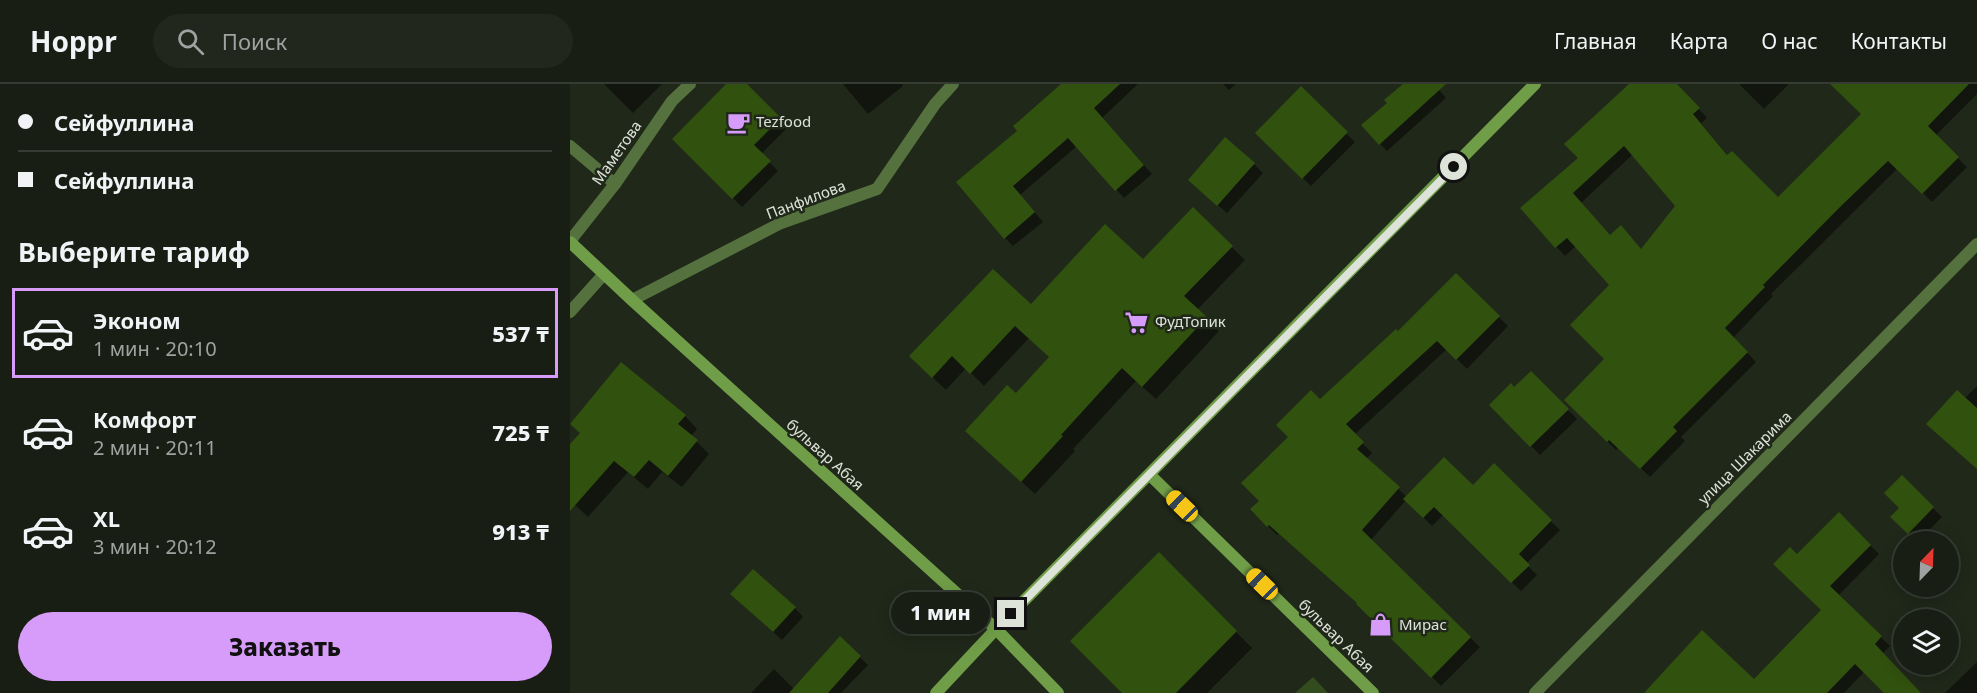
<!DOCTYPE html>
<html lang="ru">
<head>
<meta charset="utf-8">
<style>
  :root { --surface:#181e14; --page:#21271d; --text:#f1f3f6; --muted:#9fa2a0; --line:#363c34; --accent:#d79bf9 }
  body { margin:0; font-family:"Noto Sans",sans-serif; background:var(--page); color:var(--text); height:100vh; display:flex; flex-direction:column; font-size:22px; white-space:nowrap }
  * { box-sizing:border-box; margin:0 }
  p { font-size:20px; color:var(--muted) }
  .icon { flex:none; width:33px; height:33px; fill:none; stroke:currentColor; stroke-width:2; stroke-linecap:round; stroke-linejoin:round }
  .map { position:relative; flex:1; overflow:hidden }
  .drawer { display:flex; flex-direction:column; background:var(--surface); width:570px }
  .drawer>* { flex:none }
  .guide { display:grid; align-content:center; height:132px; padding:0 18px; background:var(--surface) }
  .needle { width:39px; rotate:23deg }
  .buttons { position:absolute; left:1323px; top:447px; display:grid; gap:12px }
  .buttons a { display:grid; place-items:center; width:66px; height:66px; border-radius:50%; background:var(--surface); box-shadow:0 3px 15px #0003,0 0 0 2px var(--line); font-size:30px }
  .end { position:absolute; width:27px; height:27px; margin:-14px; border:8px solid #dee3da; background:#111; box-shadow:0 0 0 3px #111 }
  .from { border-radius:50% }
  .bubble { position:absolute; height:42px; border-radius:21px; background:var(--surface); box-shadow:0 3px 15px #0003,0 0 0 2px var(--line); font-size:20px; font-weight:800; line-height:42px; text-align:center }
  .car { position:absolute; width:18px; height:36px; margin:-18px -9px; border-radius:8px; box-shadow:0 0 4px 2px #0007; background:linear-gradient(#f5c518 24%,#345 0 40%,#f5c518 0 76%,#345 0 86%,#f5c518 0) }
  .guide b { display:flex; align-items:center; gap:21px; height:57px; font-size:22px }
  .guide b+b { border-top:2px solid var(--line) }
  .guide i { width:15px; height:15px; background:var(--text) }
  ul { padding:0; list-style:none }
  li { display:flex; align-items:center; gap:18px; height:90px; margin:0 12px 9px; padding:0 6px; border:3px solid transparent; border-radius:0px }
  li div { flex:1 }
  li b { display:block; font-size:22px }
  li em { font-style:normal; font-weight:800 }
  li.active { border-color:var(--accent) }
  li>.icon { width:54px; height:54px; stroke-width:1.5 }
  h2 { padding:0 18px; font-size:27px; line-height:72px }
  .button { display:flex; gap:12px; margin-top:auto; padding:12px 18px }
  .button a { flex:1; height:69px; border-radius:36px; background:var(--accent); color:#111; font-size:24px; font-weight:800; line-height:69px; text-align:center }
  header { display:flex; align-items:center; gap:36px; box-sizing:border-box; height:84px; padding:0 30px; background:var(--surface); border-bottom:2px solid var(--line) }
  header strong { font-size:28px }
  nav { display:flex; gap:33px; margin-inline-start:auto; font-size:21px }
  .search { width:420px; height:54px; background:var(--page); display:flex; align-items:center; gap:15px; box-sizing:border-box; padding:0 21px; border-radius:33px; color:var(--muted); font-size:22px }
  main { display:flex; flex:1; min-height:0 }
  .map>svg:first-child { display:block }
  .green { fill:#334c1e }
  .shadow { fill:#0007; fill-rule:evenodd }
  .building { fill:#31510f; fill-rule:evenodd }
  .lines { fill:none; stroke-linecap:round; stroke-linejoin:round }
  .service { stroke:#55723e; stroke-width:12 }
  .minor { stroke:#55723e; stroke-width:12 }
  .secondary { stroke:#709d48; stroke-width:12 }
  .route { stroke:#dee3da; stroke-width:8 }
  .labels { text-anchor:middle; stroke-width:5; stroke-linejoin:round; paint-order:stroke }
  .poi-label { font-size:15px; fill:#dee3da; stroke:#20281a; text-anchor:start }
  .street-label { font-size:15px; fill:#dee3da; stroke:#20281a }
</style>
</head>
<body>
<header>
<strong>Hoppr</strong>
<div class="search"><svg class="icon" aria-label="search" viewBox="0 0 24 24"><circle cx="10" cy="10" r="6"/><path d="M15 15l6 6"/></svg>Поиск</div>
<nav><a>Главная</a><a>Карта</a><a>О нас</a><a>Контакты</a></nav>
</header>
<main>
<section class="drawer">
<div class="guide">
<b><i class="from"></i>Сейфуллина</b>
<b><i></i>Сейфуллина</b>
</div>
<h2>Выберите тариф</h2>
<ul>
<li class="active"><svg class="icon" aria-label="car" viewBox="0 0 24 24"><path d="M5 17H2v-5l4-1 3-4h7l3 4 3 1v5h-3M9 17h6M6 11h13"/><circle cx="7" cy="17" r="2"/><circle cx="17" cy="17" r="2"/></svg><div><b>Эконом</b><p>1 мин · 20:10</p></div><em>537 ₸</em></li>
<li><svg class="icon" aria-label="car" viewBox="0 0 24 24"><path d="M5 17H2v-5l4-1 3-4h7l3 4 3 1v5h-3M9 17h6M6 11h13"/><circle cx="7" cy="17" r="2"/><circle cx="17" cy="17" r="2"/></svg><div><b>Комфорт</b><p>2 мин · 20:11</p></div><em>725 ₸</em></li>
<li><svg class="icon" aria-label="car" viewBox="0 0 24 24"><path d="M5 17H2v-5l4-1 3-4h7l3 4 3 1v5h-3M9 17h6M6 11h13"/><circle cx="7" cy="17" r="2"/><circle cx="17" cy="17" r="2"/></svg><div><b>XL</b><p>3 мин · 20:12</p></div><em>913 ₸</em></li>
</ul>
<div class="button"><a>Заказать</a></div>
</section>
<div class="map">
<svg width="1407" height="609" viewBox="0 0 1407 609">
  <rect width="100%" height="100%" fill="#20281a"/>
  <path class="green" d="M743,593L758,609H725Z"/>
  <path class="shadow" d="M34,0H92L63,29Z
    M158,0H174L218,43L191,70L208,87L172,123L104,55Z
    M273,0H332L333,2L298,30Z
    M493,0H568L532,34L582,90L554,114L507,62L450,111L473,138L443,162L435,154L449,47Z
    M653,0H666L659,6Z
    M835,0H864L876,14L817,67L810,60L820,19Z
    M1061,0H1106L1137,34L1131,39L1158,72L1208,115L1293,30L1262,0H1407V10L1365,52L1397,83L1362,118L1328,84L1201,210L1203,212L1163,254L1186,278L1111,353L1115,357L1080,393L1049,363L1046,366L996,316L1036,275L1041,201L1006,162L995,172L952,124L1010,74ZM1063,70L1107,122L1071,166L1040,153L1011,119Z
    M1169,0H1219L1194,25Z
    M731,5L785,58L741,102L687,49Z
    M684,80L693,89L657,129L629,105Z
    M623,125L675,176L627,226L649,247L586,315L566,297L503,365L505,367L465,410L410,360L446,311L480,273L459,254L414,302L396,284L376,306L354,285L461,222L573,177Z
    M886,191L938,242L897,285L877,265L784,351L802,369L796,375L837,413L903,403L924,381L990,446L956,480L967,491L951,507L873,431L862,442L836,416L801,456L910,563L871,602L789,519L709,450L707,451L698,442L691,417L720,353L750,317L828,249Z
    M961,289L1007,335L970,371L921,321L944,305Z
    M1407,302V384L1394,315Z
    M115,332L127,345L121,352L139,370L112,403L92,388L78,405L58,388L18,433L0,416V362Z
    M1332,393L1372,433L1348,457L1322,433L1331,424Z
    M1269,430L1309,470L1268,512L1320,562L1312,570L1350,609H1316L1295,587L1274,609H1076L1184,597L1253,526L1227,472Z
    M589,471L682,564L637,609H554Z
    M171,519L225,524L233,533L212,556Z
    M270,554L298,581L271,609H181L204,585L224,605Z
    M1407,578V609H1375Z"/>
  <path class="building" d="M156,0H177L211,34L184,61L201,77L162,115L102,55Z
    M491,0H550L524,24L574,81L545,107L498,54L443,102L465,128L434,155L386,98L447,47L443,42Z
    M833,0H876L809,61L791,41L817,19L814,16Z
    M1059,0H1107L1130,24L1123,30L1157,71L1162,67L1208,113L1291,30L1260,0H1399L1358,42L1389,73L1352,110L1318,77L1270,123L1193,201L1195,203L1155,244L1178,268L1103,343L1107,347L1070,385L1039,356L1037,358L994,316L1034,275L1000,241L1039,201L997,154L985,164L950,124L1008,74L994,60ZM1054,62L1105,122L1071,165L1051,141L1040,151L1003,109Z
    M731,2L778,48L732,95L685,49Z
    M655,53L685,79L647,122L618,96Z
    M623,123L663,162L614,212L637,233L572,303L552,284L491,351L493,352L451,398L395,347L437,301L446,309L479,273L445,242L400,290L382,272L362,294L339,272L423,185L461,220L535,140L573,175Z
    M886,189L930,232L886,276L867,257L776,340L794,358L787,365L830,403L792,446L901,553L861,594L786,520L787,519L699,441L697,443L680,425L689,417L671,399L718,353L706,341L741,306L750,315L826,245L828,247Z
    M51,278L116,331L108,340L128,356L98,392L79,376L64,393L44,377L0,427V360L10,349L0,340Z
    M961,287L999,325L960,363L919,321L941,299L944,303Z
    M1387,306L1407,324V385L1356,340Z
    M874,373L903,401L924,379L982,436L949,470L960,481L941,499L864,423L853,434L833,415Z
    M1332,391L1364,423L1338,450L1320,433L1329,424L1314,409Z
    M1269,428L1301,461L1260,502L1312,552L1305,560L1351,609H1314L1285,580L1257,609H1074L1132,546L1184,595L1251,526L1203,480L1220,463L1227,470Z
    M589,468L667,547L606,609H552L500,557Z
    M183,485L226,523L203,548L160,510Z
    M270,552L291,572L258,609H219Z"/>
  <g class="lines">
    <path class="service" d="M0,62L45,100"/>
    <path class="minor" d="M0,157L45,100L102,17L120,0
      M62,216L211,139L307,105L365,20L383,0
      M0,228L34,190
      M965,609L1407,160"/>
    <path class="secondary" d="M0,158L62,216L426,545L488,609
      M580,391L803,609
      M366,609L426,545L965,0"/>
  </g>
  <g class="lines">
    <path class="route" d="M441,530L884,83"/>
  </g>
  <defs>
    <symbol id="cafe-bare" viewBox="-9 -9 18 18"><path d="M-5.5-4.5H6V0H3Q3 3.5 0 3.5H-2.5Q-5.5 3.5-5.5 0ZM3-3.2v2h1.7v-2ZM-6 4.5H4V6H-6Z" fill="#d79bf9" stroke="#20281a" stroke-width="2.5" paint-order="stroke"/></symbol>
    <symbol id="supermarket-bare" viewBox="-9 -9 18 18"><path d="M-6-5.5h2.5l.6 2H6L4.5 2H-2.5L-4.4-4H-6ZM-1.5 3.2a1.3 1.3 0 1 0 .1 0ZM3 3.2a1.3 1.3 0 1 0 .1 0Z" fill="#d79bf9" stroke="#20281a" stroke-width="2.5" paint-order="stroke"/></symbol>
    <symbol id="shop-bare" viewBox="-9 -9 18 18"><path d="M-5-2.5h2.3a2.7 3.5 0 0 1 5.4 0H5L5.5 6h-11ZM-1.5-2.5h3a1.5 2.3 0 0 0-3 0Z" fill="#d79bf9" stroke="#20281a" stroke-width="2.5" paint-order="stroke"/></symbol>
  </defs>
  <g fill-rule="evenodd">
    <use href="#cafe-bare" x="152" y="22" width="33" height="33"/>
    <use href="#supermarket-bare" x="550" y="222" width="33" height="33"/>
    <use href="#shop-bare" x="794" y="524" width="33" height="33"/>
  </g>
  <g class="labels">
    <g class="poi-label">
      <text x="186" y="43">Tezfood</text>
      <text x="585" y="243">ФудТопик</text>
      <text x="829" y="546">Мирас</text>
    </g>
    <g class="street-label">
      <text transform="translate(47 69) rotate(-55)" y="5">Маметова</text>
      <text transform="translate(236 116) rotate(-21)" y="5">Панфилова</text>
      <text transform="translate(255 371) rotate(42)" y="5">бульвар Абая</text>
      <text transform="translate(1175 374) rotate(-45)" y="5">улица Шакарима</text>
      <text transform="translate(766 552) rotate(44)" y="5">бульвар Абая</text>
    </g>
  </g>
</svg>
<div class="buttons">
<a><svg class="needle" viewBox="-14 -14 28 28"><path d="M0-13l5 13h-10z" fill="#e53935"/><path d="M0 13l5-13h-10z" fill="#9fa2a0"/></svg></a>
<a><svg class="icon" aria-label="layers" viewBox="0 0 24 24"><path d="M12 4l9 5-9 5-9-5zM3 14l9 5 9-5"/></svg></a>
</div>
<i class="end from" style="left:884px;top:83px"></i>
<i class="end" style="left:441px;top:530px"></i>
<div class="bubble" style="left:321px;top:508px;width:99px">1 мин</div>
<i class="car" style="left:612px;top:422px;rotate:314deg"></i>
<i class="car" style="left:692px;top:500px;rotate:314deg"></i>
</div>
</main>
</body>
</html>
